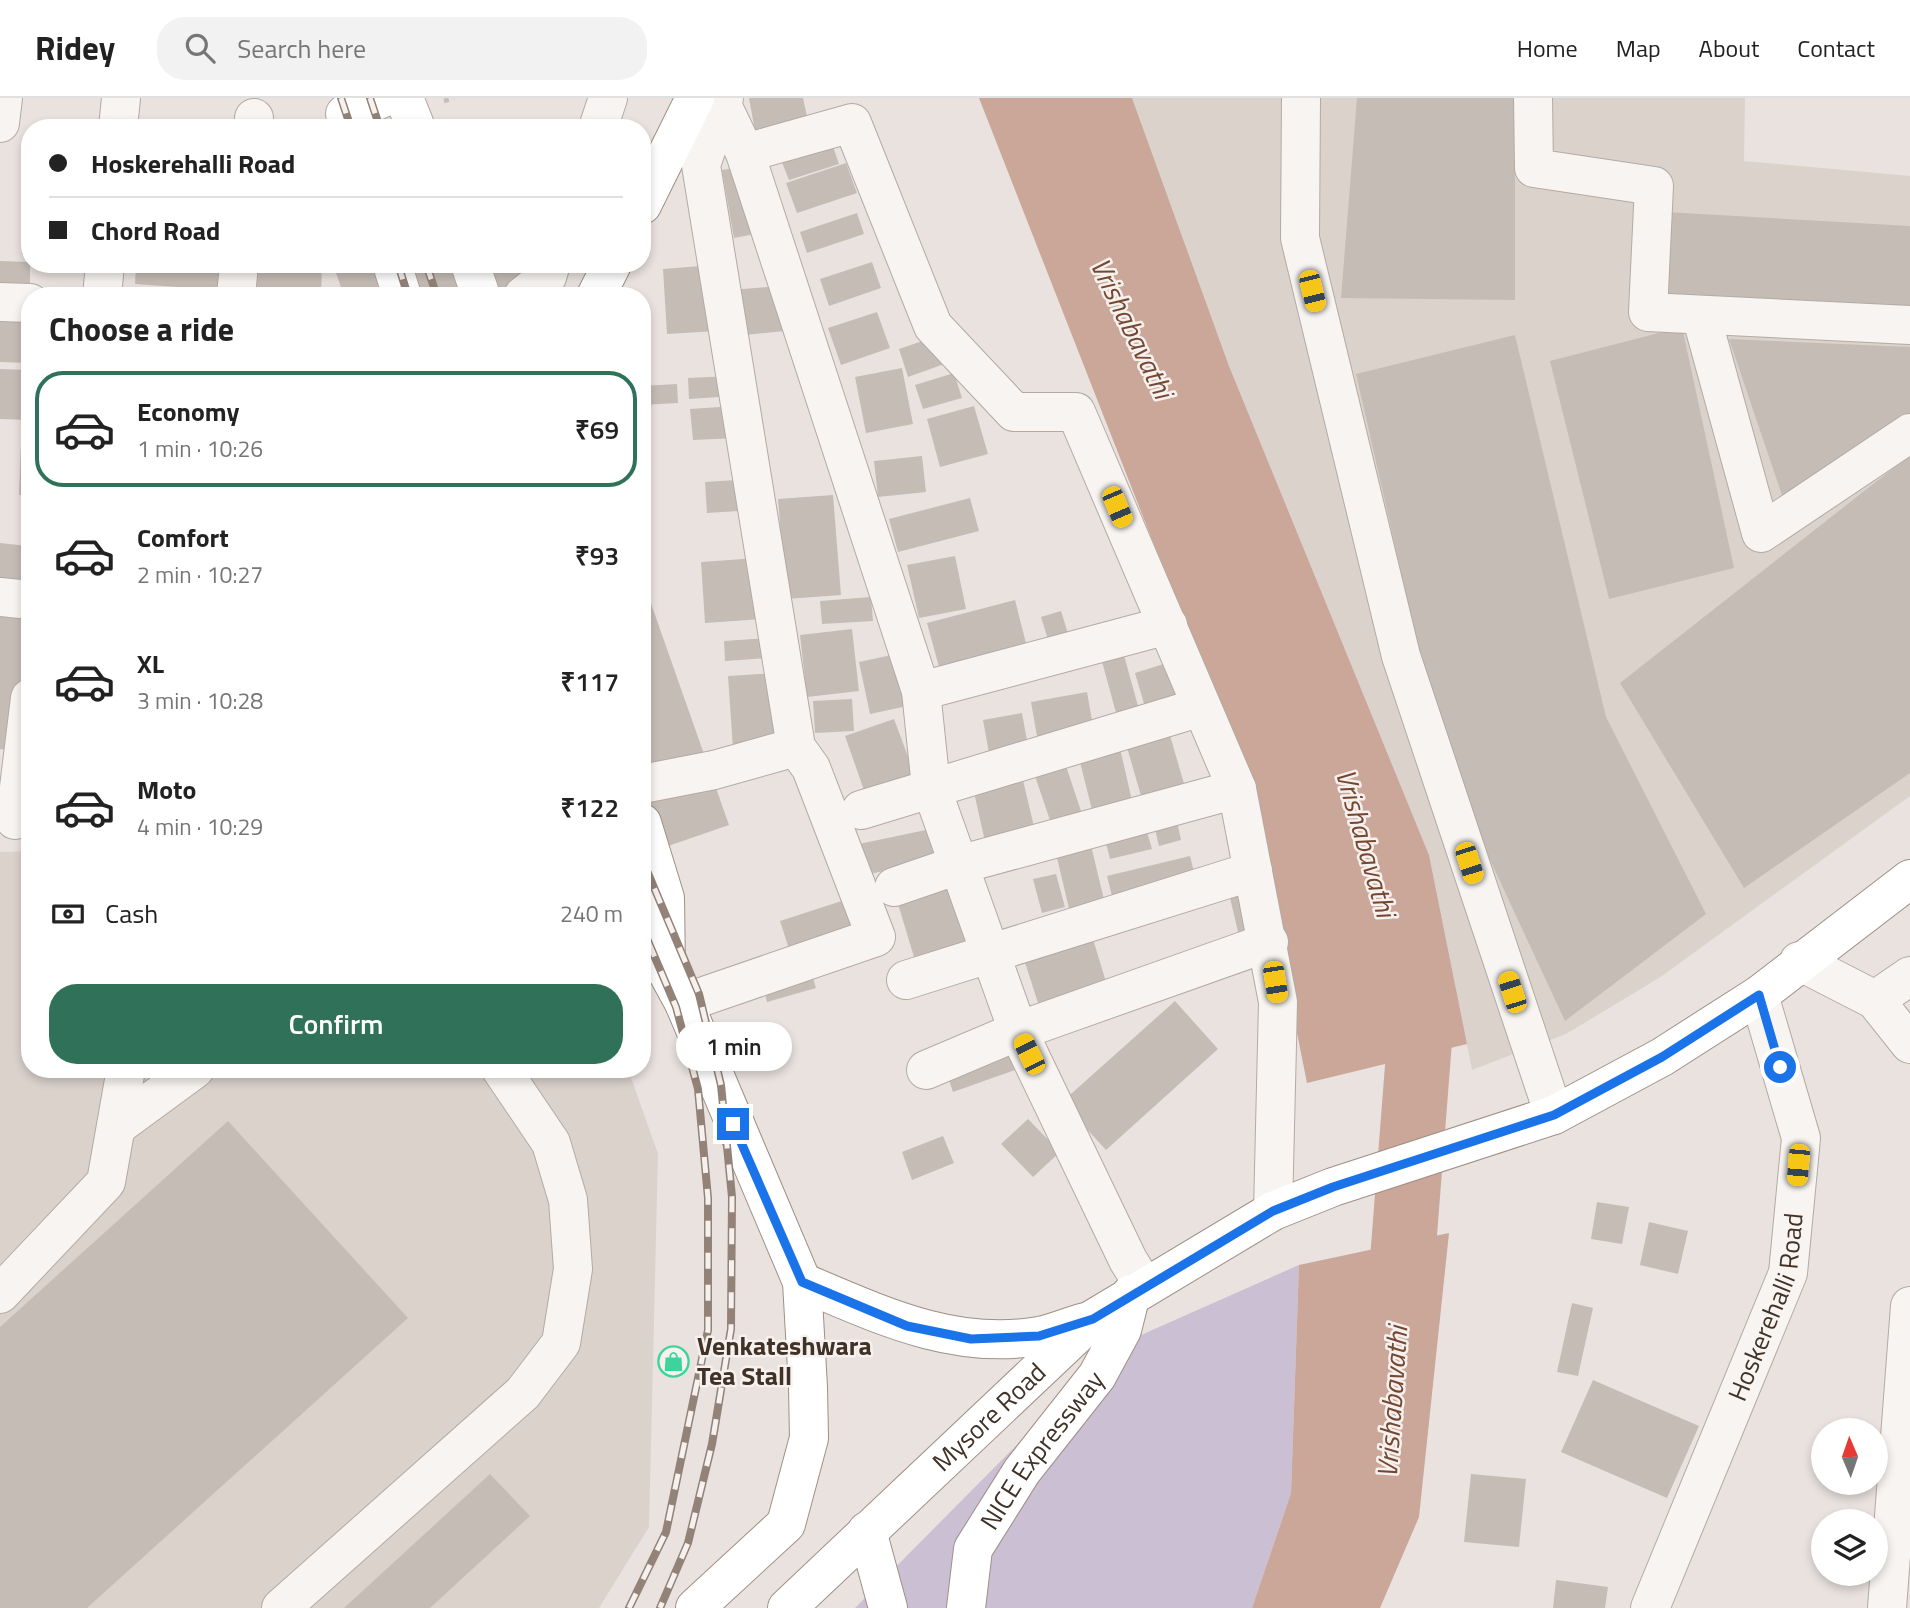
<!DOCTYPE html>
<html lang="en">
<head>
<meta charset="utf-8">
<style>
  :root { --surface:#fff; --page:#f2f2f2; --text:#222; --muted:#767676; --line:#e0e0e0; --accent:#2f7259 }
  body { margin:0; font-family:"Titillium Web",sans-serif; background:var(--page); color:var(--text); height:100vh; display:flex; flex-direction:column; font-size:26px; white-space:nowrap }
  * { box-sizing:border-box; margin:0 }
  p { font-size:23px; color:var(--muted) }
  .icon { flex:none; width:38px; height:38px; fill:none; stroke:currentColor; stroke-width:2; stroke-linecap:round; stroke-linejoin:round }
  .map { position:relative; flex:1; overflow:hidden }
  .drawer { position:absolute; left:21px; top:189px; width:630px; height:791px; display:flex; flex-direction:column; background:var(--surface); border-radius:28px; box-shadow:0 4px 10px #0003 }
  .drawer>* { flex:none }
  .banner { position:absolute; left:21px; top:21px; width:630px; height:154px; border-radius:28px; box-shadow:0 4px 10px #0003; display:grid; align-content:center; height:154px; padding:0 28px; background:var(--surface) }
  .needle { width:46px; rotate:358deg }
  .fabs { position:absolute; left:1811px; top:1320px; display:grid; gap:14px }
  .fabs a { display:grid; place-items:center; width:77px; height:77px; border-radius:50%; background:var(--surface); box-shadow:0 4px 10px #0003; font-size:35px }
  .end { position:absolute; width:32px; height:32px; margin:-16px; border:9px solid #1a73e8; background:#fff; box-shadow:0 0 0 4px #fff }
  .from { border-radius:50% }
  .bubble { position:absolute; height:49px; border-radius:24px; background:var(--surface); box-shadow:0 4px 10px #0003; font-size:23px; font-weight:600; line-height:49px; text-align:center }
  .car { position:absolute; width:21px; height:42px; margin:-21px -10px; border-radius:9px; box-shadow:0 0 5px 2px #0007; background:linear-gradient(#f5c518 24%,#345 0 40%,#f5c518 0 76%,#345 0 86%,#f5c518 0) }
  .banner b { display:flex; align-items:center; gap:24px; height:66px; font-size:26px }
  .banner b+b { border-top:2px solid var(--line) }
  .banner i { width:18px; height:18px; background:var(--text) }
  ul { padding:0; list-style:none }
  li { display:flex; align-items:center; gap:21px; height:116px; margin:0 14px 10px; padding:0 14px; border:4px solid transparent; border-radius:28px }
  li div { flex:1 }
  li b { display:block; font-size:26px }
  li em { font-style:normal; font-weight:600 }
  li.on { border-color:var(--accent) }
  li>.icon { width:63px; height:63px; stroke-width:1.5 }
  h2 { padding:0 28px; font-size:32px; line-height:84px }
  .pay { display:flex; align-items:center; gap:18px; height:77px; padding:0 28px; font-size:26px }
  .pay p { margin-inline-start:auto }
  .primary-button { display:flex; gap:14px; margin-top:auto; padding:14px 28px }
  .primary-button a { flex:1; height:80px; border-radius:28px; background:var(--accent); color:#fff; font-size:28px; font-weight:600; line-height:80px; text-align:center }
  header { display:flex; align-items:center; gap:42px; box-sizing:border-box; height:98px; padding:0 35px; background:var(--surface); border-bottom:2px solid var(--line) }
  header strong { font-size:33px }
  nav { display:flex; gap:38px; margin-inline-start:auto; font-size:24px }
  .search { width:490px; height:63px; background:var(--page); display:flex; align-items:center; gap:18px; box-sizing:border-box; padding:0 24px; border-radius:28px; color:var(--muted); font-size:26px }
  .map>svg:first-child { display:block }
  .built { fill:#dbd2cc }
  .green { fill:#cabfd3 }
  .water { fill:#caa798 }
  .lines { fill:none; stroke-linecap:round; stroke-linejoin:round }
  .river { stroke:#caa798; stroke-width:65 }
  .building { fill:#c6bcb6 }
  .minor-casing { stroke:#b3aaa4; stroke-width:40 }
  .major-casing { stroke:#b5a69d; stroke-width:40 }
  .highway-casing { stroke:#a09085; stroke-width:40 }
  .path { stroke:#c4beb8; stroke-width:4.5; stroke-dasharray:5 5; stroke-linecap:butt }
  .minor { stroke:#f7f4f1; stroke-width:38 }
  .major { stroke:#fff; stroke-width:38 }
  .highway { stroke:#fff; stroke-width:38 }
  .rail-casing { stroke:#938277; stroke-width:8 }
  .rail { stroke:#f6f1ee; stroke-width:5; stroke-dasharray:16; stroke-linecap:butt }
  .route { stroke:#1a73e8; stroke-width:9 }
  .labels { text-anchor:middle; stroke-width:5; stroke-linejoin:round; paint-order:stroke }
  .street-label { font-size:26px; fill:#403227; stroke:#f6f1ee }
  .poi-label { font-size:26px; font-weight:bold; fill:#403227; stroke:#f6f1ee; text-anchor:start }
  .water-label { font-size:28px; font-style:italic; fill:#754730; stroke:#f6f1ee }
</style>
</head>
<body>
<header>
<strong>Ridey</strong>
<div class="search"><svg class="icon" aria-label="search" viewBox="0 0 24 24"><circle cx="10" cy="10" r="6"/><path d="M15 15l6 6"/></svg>Search here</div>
<nav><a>Home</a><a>Map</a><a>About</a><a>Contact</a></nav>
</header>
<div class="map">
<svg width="1910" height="1510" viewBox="0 0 1910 1510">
  <rect width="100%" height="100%" fill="#e9e2df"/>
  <path class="built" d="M1132,0H1745L1744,63L1910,78V698L1659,880L1566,936L1472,972L1429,757L1229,268Z
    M30,753V971H628L658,1056L649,1429L599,1510H0V754Z"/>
  <path class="green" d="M1299,1167L1291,1395L1252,1510H855L1114,1249Z"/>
  <path class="water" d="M979,0H1132L1229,268L1429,757L1467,946L1307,985L1247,684Z
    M1449,1135L1419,1419L1380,1510H1252L1291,1395L1299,1167Z"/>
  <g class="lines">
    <path class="river" d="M1397,1233L1419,949L1399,870"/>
  </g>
  <path class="building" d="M749,0H803L808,23L755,33Z
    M1357,0H1515V202L1341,200Z
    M828,34L839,66L789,82L777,52Z
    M846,65L857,95L797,115L786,85Z
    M748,68L760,135L734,140L722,72Z
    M22,108H30V157H22Z
    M1666,114L1910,128V217L1662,202Z
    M857,115L864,136L807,155L800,134Z
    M0,163L30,164V199L0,198Z
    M872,164L881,190L829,208L820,181Z
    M136,166H236L233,193L135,186Z
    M248,166H322L321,198H244Z
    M333,166H550L561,198H344Z
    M713,167L717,233L667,236L663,171Z
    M780,188L785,233L735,238L731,192Z
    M877,214L890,250L841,267L828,230Z
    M0,215L30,216V265L0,264Z
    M1682,229L1734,470L1609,501L1550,263Z
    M1515,237L1606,619L1706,816L1565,923L1444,663L1356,276Z
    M937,238L947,265L908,279L899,251Z
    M1729,241L1910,249V316L1787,412Z
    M902,270L913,326L866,335L855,279Z
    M0,271L30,272V322L0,321Z
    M954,275L962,300L923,311L915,287Z
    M731,278L733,298L689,301L688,280Z
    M677,286L678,305L642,307V288Z
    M735,308L737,340L693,342L690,311Z
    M974,308L988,356L940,369L927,321Z
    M21,345L30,346V397H19Z
    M1910,357V675L1744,790L1620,585Z
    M922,358L926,394L878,399L874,363Z
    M752,381L754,412L707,415L705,384Z
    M833,397L841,497L786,501L778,401Z
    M970,400L979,433L898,454L889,421Z
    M0,445L28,448L22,492L0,489Z
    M955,458L966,511L919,520L907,467Z
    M757,460L762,521L705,525L701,464Z
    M642,480L729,727L642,757Z
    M871,499L873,523L822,526L820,503Z
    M1015,502L1029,557L942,580L927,525Z
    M0,507L30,518L15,653L0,651Z
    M1061,513L1070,542L1050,548L1041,519Z
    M852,531L859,593L807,599L800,537Z
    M768,540L769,560L725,563L724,543Z
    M1122,550L1138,608L1116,615L1100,556Z
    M901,555L912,607L870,616L859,564Z
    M1176,562L1188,595L1145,609L1135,575Z
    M776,575L781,648L733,651L728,578Z
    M1087,594L1094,634L1038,644L1031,604Z
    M852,601L854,633L815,635L813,603Z
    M1022,615L1030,659L991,666L983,622Z
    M894,621L916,680L866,698L845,638Z
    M1169,634L1187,696L1144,708L1126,646Z
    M1119,646L1133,707L1093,716L1078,656Z
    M1065,665L1084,722L1053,731L1034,675Z
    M1022,678L1036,737L986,748L973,690Z
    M1175,714L1181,742L1159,748L1152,719Z
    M1145,727L1152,751L1110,761L1104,737Z
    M940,729L947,760L865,777L859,746Z
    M1089,739L1106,810L1071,819L1054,747Z
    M1190,758L1197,786L1114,806L1107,778Z
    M1056,776L1065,809L1042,815L1033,781Z
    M957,777L979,850L917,869L895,796Z
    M1249,782L1261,833L1239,838L1227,787Z
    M857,798L869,835L792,860L780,823Z
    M1090,831L1106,884L1038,905L1021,852Z
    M810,870L816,890L767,904L762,884Z
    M1175,903L1218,951L1106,1052L1062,1004Z
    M1004,943L1015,972L953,994L943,965Z
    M1028,1021L1060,1054L1033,1079L1001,1046Z
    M228,1023L408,1220L87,1510H0V1229Z
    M943,1038L954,1065L912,1082L902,1054Z
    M1597,1104L1629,1109L1622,1146L1591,1141Z
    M1649,1124L1688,1133L1678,1176L1640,1167Z
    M1572,1205L1593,1210L1578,1278L1557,1274Z
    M1593,1282L1699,1328L1667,1400L1561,1354Z
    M490,1376L530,1418L430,1510H344Z
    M1471,1376L1526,1381L1519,1449L1464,1444Z
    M1556,1482L1608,1489L1605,1510H1553Z"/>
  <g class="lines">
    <defs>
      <g id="minor">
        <path d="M1301,0L1300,140L1401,558L1554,1017"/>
        <path d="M1533,0L1534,70L1654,88L1648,214L1910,227"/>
        <path d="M722,7L745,55L921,593L931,689L1018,933L1128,1162L1144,1188"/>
        <path d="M0,25L3,0"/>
        <path d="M118,30L121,0"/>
        <path d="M253,30L254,20"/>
        <path d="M598,30L608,0"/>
        <path d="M745,55L852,25L933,228L1014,314H1076L1237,691L1278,904L1273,1113"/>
        <path d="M102,198L105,166"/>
        <path d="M236,198L239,166"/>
        <path d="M523,198L547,179L551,166"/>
        <path d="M0,204L30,205"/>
        <path d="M1701,217L1761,435L1910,335"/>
        <path d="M0,499L30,502"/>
        <path d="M921,593L1168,527"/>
        <path d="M642,686L714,672L796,649"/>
        <path d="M861,712L1201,609"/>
        <path d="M15,722L30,600"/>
        <path d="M894,789L958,767L1237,691"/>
        <path d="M1799,863L1875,902L1910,946"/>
        <path d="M906,882L1253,773"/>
        <path d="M1875,902L1910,878"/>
        <path d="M684,905L876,839L811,670L796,649L701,67L724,0"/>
        <path d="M926,972L1018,933L1269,844"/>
        <path d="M116,1029L195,971"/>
        <path d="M0,1196L106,1084L126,971"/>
        <path d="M281,1510L523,1295L561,1245L573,1171L568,1102L551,1045L501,971"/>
        <path id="s1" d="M1650,1510L1788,1175L1801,1040L1759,897"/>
        <path d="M1887,1510L1910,1208"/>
      </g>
      <path id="major" d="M404,0L416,30
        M345,16L383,0
        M392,166L402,198
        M470,166L481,198
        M642,847L666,872"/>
      <g id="highway">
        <path d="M642,107L695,0"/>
        <path d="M596,198L612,166"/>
        <path d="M642,725L665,800L666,872L684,905L802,1184L808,1289L809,1340L786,1426L695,1510"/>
        <path d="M802,1184C878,1216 954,1253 1039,1238C1054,1235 1070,1228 1085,1224"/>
        <path d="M867,1433L888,1510"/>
        <path id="s2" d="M787,1510L1093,1221L1273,1113L1333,1089L1554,1017L1662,959L1759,897L1910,781"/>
        <path id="s3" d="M966,1510L973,1451L1022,1373L1097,1278L1122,1232L1131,1196"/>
      </g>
    </defs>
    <use href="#minor" class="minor-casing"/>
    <use href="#major" class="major-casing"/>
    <use href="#highway" class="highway-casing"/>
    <path class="path" d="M444,3L454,0"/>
    <use href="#minor" class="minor"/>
    <use href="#major" class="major"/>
    <use href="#highway" class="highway"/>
    <defs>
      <path id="rail" d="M341,0L351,30
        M370,0L380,30
        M398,166L408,198
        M426,166L437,198
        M642,761L699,896L721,987L732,1099L731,1231L712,1346L688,1445L660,1510
        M629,1510L666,1434L708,1232V1100L698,991L676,909L642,829"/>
    </defs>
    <use href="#rail" class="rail-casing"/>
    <use href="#rail" class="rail"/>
  </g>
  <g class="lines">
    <path class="route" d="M733,1026L802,1184L907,1228L971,1241L1039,1238L1093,1221L1273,1113L1333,1089L1554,1017L1662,959L1759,897L1780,969"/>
  </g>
  <defs>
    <symbol id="shop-ring" viewBox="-11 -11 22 22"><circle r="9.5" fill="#f6f1ee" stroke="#3ed39c" stroke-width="1.5"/><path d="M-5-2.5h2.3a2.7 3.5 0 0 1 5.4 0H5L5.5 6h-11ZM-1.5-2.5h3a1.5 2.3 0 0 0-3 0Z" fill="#3ed39c"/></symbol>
  </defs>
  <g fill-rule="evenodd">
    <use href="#shop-ring" x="656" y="1246" width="35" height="35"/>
  </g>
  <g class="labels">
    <g class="street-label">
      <text dy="9" stroke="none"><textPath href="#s1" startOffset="324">Hoskerehalli Road</textPath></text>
      <text dy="9" stroke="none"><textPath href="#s2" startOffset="278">Mysore Road</textPath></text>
      <text dy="9" stroke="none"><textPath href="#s3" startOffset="180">NICE Expressway</textPath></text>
    </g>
    <g class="poi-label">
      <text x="697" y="1257">Venkateshwara<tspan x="697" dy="30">Tea Stall</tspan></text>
    </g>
    <g class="water-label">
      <text transform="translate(1132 230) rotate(64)" y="10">Vrishabavathi</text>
      <text transform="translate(1366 745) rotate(74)" y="10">Vrishabavathi</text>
      <text transform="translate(1392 1304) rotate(-86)" y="10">Vrishabavathi</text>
    </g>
  </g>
</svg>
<div class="fabs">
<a><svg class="needle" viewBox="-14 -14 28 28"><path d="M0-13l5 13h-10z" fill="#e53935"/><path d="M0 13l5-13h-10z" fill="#767676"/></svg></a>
<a><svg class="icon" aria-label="layers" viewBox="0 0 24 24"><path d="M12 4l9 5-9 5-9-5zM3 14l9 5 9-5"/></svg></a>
</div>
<i class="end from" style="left:1780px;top:969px"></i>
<i class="end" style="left:733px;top:1026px"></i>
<div class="bubble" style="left:676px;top:924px;width:116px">1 min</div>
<i class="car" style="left:1312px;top:193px;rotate:166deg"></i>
<i class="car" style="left:1117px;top:409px;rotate:157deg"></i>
<i class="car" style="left:1469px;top:765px;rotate:162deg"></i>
<i class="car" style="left:1275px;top:884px;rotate:171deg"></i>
<i class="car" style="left:1512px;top:894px;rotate:342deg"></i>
<i class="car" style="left:1029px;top:956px;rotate:334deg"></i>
<i class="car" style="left:1798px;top:1067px;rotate:185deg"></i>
<div class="banner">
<b><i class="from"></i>Hoskerehalli Road</b>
<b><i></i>Chord Road</b>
</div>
<section class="drawer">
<h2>Choose a ride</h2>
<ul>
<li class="on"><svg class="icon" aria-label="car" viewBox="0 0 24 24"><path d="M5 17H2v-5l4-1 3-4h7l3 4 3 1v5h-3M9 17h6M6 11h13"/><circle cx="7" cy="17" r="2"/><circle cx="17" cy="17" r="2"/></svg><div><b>Economy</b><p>1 min · 10:26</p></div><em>₹69</em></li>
<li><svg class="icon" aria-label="car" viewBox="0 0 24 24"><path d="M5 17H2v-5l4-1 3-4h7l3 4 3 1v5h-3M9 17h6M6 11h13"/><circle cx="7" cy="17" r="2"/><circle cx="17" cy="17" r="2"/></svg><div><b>Comfort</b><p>2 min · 10:27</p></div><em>₹93</em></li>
<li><svg class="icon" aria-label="car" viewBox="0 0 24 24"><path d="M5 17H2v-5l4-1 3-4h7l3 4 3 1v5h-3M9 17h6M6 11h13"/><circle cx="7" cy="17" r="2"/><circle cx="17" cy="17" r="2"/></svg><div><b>XL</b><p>3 min · 10:28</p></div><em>₹117</em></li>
<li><svg class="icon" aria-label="car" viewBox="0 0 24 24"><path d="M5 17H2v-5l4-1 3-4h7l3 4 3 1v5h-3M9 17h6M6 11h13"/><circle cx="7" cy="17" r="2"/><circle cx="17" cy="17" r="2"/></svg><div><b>Moto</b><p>4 min · 10:29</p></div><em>₹122</em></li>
</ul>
<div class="pay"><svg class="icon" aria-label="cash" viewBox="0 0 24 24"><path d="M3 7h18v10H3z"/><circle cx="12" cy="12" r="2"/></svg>Cash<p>240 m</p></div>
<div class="primary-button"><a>Confirm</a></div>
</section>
</div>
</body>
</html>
